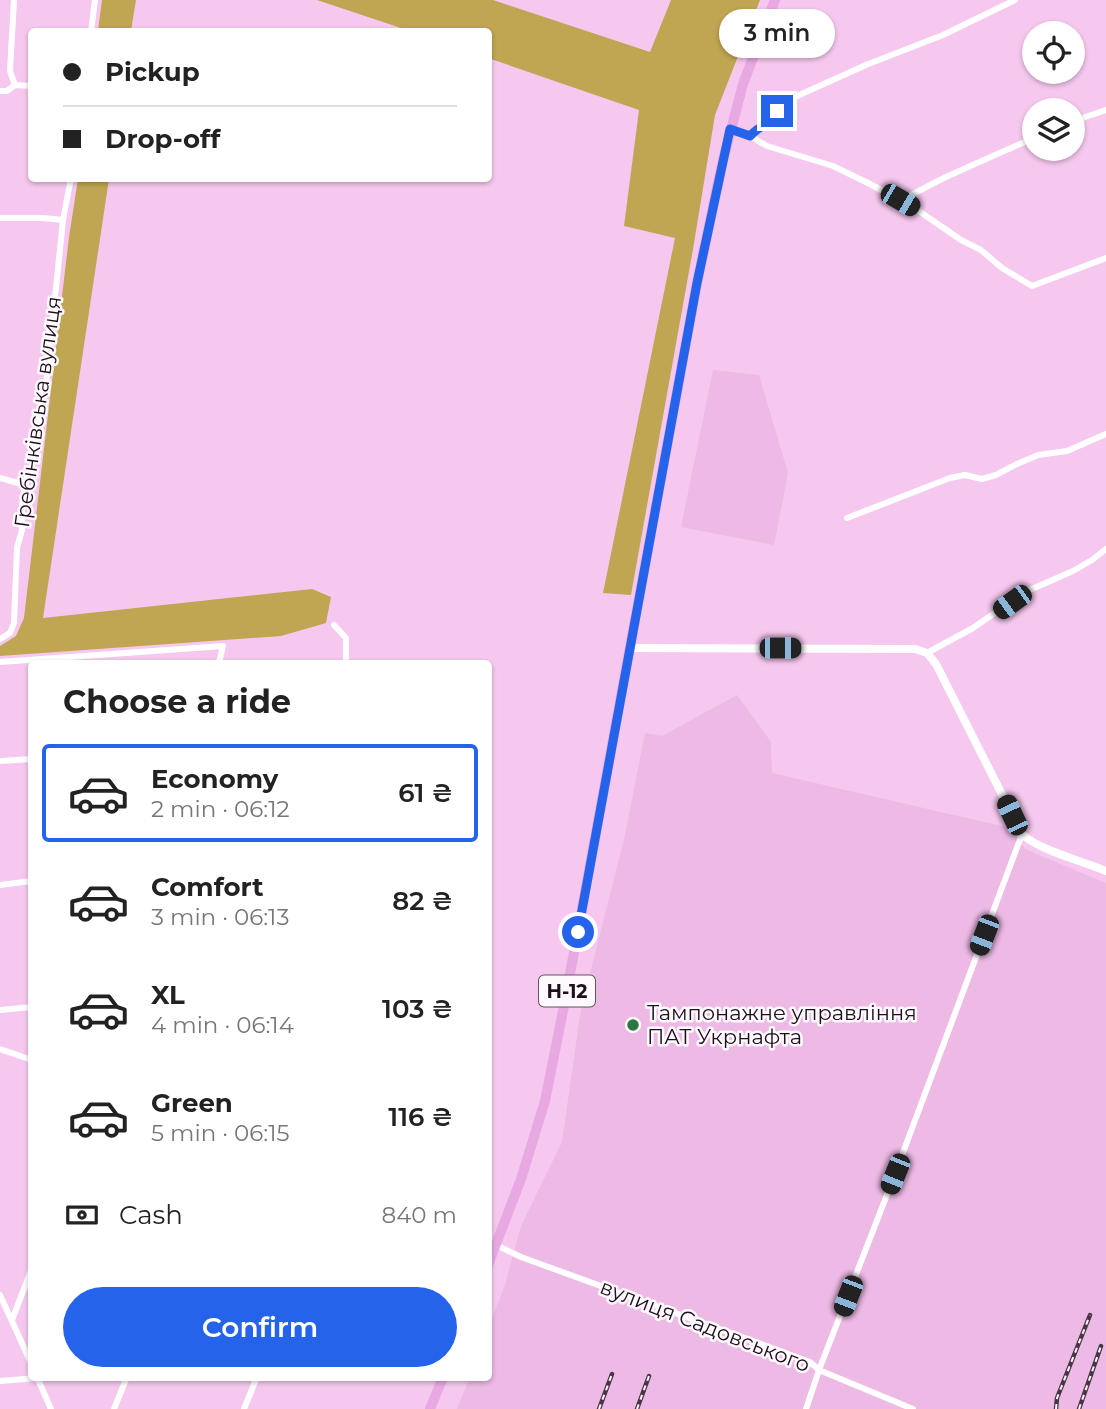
<!DOCTYPE html>
<html lang="en">
<head>
<meta charset="utf-8">
<style>
  :root { --surface:#fff; --page:#f2f2f2; --text:#222; --muted:#767676; --line:#e0e0e0; --accent:#2563eb }
  body { margin:0; font-family:Montserrat,sans-serif; background:var(--page); color:var(--text); height:100vh; display:flex; flex-direction:column; font-size:26px; white-space:nowrap }
  * { box-sizing:border-box; margin:0 }
  p { font-size:23px; color:var(--muted) }
  .icon { flex:none; width:38px; height:38px; fill:none; stroke:currentColor; stroke-width:2; stroke-linecap:round; stroke-linejoin:round }
  .map { position:relative; flex:1; overflow:hidden }
  .panel { position:absolute; left:28px; top:660px; width:464px; height:721px; display:flex; flex-direction:column; background:var(--surface); border-radius:7px; box-shadow:0 2px 5px #0004 }
  .panel>* { flex:none }
  .hud { position:absolute; left:28px; top:28px; width:464px; height:154px; border-radius:7px; box-shadow:0 2px 5px #0004; display:grid; align-content:center; height:154px; padding:0 35px; background:var(--surface) }
  .buttons { position:absolute; left:1022px; top:21px; display:grid; gap:14px }
  .buttons a { display:grid; place-items:center; width:63px; height:63px; border-radius:50%; background:var(--surface); box-shadow:0 2px 5px #0004; font-size:35px }
  .end { position:absolute; width:32px; height:32px; margin:-16px; border:9px solid #2563eb; background:#fff; box-shadow:0 0 0 4px #fff }
  .from { border-radius:50% }
  .bubble { position:absolute; height:49px; border-radius:24px; background:var(--surface); box-shadow:0 2px 5px #0004; font-size:23px; font-weight:600; line-height:49px; text-align:center }
  .car { position:absolute; width:21px; height:42px; margin:-21px -10px; border-radius:9px; box-shadow:0 0 5px 2px #0007; background:linear-gradient(#222 24%,#8ab4d8 0 40%,#222 0 76%,#8ab4d8 0 86%,#222 0) }
  .hud b { display:flex; align-items:center; gap:24px; height:66px; font-size:26px }
  .hud b+b { border-top:2px solid var(--line) }
  .hud i { width:18px; height:18px; background:var(--text) }
  ul { padding:0; list-style:none }
  li { display:flex; align-items:center; gap:21px; height:98px; margin:0 14px 10px; padding:0 21px; border:4px solid transparent; border-radius:7px }
  li div { flex:1 }
  li b { display:block; font-size:26px }
  li em { font-style:normal; font-weight:600 }
  li.selected { border-color:var(--accent) }
  li>.icon { width:63px; height:63px; stroke-width:1.5 }
  h2 { padding:0 35px; font-size:32px; line-height:84px }
  .pay { display:flex; align-items:center; gap:18px; height:77px; padding:0 35px; font-size:26px }
  .pay p { margin-inline-start:auto }
  .action { display:flex; gap:14px; margin-top:auto; padding:14px 35px }
  .action a { flex:1; height:80px; border-radius:42px; background:var(--accent); color:#fff; font-size:28px; font-weight:600; line-height:80px; text-align:center }
  .map>svg:first-child { display:block }
  .built { fill:#edb9e5 }
  .green { fill:#c0a552 }
  .lines { fill:none; stroke-linecap:round; stroke-linejoin:round }
  .minor { stroke:#fff; stroke-width:6 }
  .tertiary { stroke:#fff; stroke-width:8 }
  .primary { stroke:#e8a9e2; stroke-width:10 }
  .rail-casing { stroke:#4a3547; stroke-width:4.5 }
  .rail { stroke:#fdf9fc; stroke-width:2; stroke-dasharray:5; stroke-linecap:butt }
  .route { stroke:#2563eb; stroke-width:9 }
  .poi-dot { fill:#2c7644; stroke:#fdf9fc; stroke-width:2.5 }
  .labels { text-anchor:middle; stroke-width:5; stroke-linejoin:round; paint-order:stroke }
  .shield { fill:#fdf9fc; stroke:#61555f; stroke-width:2 }
  .shield-label { font-size:19px; font-weight:bold; fill:#1e0f1c }
  .street-label { font-size:21px; fill:#1e0f1c; stroke:#fdf9fc }
  .poi-label { font-size:21px; fill:#1e0f1c; stroke:#fdf9fc; text-anchor:start }
</style>
</head>
<body>
<div class="map">
<svg width="1106" height="1409" viewBox="0 0 1106 1409">
  <rect width="100%" height="100%" fill="#f6c8ef"/>
  <path class="built" d="M713,370L759,375L788,473L774,545L681,527Z
    M737,695L771,742L772,773L1010,828L1025,849L1106,883V1409H457L470,1377H488V1329L505,1285L521,1226L562,1142L581,1009L625,835L645,733L662,736Z"/>
  <path class="green" d="M102,0H136L131,31H98Z
    M317,0H493L650,52L671,0H760L715,115L693,249L631,595L603,593L675,238L624,226L639,110L488,58V32L410,31Z
    M78,179H109L43,618L312,589L331,597L326,623L281,636L0,656V646L16,636L24,618L69,237Z"/>
  <g class="lines">
    <path class="minor" d="M14,0L10,71L15,85
      M91,32L95,0
      M0,91H7L15,85L32,86
      M1073,124L1085,117L1106,110
      M730,129L750,136L767,146L833,166L870,184L916,209L961,240L981,250L1002,268L1032,286L1106,258
      M750,136C756,129 763,126 770,121C777,116 779,107 786,101L866,65L943,35L1015,0
      M900,200C915,194 929,185 944,178C974,164 1004,151 1034,138
      M0,218H43L63,220
      M0,478L25,485
      M847,518L950,478L965,475L982,479L996,475L1017,464L1038,455L1067,451L1106,434
      M334,625L346,638V663
      M0,639L10,633L14,623L17,548L22,530V505L25,485L32,465L39,418L46,385L63,220L71,178
      M927,653L973,628L1025,592L1073,571L1092,560L1106,549
      M0,662L223,646L219,663
      M0,761L32,759
      M0,885L32,881
      M0,1010L32,1007
      M0,1049L32,1060
      M488,1239L496,1245L521,1257L810,1362L819,1370L913,1409
      M0,1295L32,1365
      M12,1320L32,1268
      M37,1377L51,1409
      M0,1381L37,1378
      M114,1409L127,1377
      M244,1409L257,1377
      M806,1409L819,1370L895,1174L1022,834"/>
    <path class="tertiary" d="M630,648L915,649L927,653L936,664L1022,834C1038,850 1083,861 1106,871"/>
    <path class="primary" d="M488,1265L521,1179L545,1101L565,1001L697,283L722,164L743,84L775,0
      M430,1409L443,1377"/>
    <defs>
      <path id="rail" d="M599,1409L612,1374
        M637,1409L649,1376
        M1056,1409L1057,1398L1090,1315
        M1079,1409L1101,1346"/>
    </defs>
    <use href="#rail" class="rail-casing"/>
    <use href="#rail" class="rail"/>
  </g>
  <g class="lines">
    <path class="route" d="M578,932L697,283L730,129L750,136C759,126 771,123 777,111"/>
  </g>
  <circle class="poi-dot" cx="633" cy="1025" r="7"/>
  <g class="labels">
    <rect class="shield" x="539" y="975.5" width="56" height="31" rx="5"/>
    <g class="shield-label">
      <text x="567" y="998">Н-12</text>
    </g>
    <g class="street-label">
      <text transform="translate(38 412) rotate(-82)" y="7">Гребінківська вулиця</text>
      <text transform="translate(705 1326) rotate(21)" y="7">вулиця Садовського</text>
    </g>
    <g class="poi-label">
      <text x="647" y="1020">Тампонажне управління<tspan x="647" dy="24">ПАТ Укрнафта</tspan></text>
    </g>
  </g>
</svg>
<div class="buttons">
<a><svg class="icon" aria-label="locate" viewBox="0 0 24 24"><circle cx="12" cy="12" r="6"/><path d="M12 2v4M12 18v4M2 12h4M18 12h4"/></svg></a>
<a><svg class="icon" aria-label="layers" viewBox="0 0 24 24"><path d="M12 4l9 5-9 5-9-5zM3 14l9 5 9-5"/></svg></a>
</div>
<i class="end from" style="left:578px;top:932px"></i>
<i class="end" style="left:777px;top:111px"></i>
<div class="bubble" style="left:719px;top:9px;width:116px">3 min</div>
<i class="car" style="left:900px;top:200px;rotate:120deg"></i>
<i class="car" style="left:1012px;top:602px;rotate:234deg"></i>
<i class="car" style="left:780px;top:648px;rotate:90deg"></i>
<i class="car" style="left:1012px;top:815px;rotate:335deg"></i>
<i class="car" style="left:984px;top:935px;rotate:201deg"></i>
<i class="car" style="left:895px;top:1174px;rotate:202deg"></i>
<i class="car" style="left:848px;top:1296px;rotate:201deg"></i>
<div class="hud">
<b><i class="from"></i>Pickup</b>
<b><i></i>Drop-off</b>
</div>
<section class="panel">
<h2>Choose a ride</h2>
<ul>
<li class="selected"><svg class="icon" aria-label="car" viewBox="0 0 24 24"><path d="M5 17H2v-5l4-1 3-4h7l3 4 3 1v5h-3M9 17h6M6 11h13"/><circle cx="7" cy="17" r="2"/><circle cx="17" cy="17" r="2"/></svg><div><b>Economy</b><p>2 min · 06:12</p></div><em>61 ₴</em></li>
<li><svg class="icon" aria-label="car" viewBox="0 0 24 24"><path d="M5 17H2v-5l4-1 3-4h7l3 4 3 1v5h-3M9 17h6M6 11h13"/><circle cx="7" cy="17" r="2"/><circle cx="17" cy="17" r="2"/></svg><div><b>Comfort</b><p>3 min · 06:13</p></div><em>82 ₴</em></li>
<li><svg class="icon" aria-label="car" viewBox="0 0 24 24"><path d="M5 17H2v-5l4-1 3-4h7l3 4 3 1v5h-3M9 17h6M6 11h13"/><circle cx="7" cy="17" r="2"/><circle cx="17" cy="17" r="2"/></svg><div><b>XL</b><p>4 min · 06:14</p></div><em>103 ₴</em></li>
<li><svg class="icon" aria-label="car" viewBox="0 0 24 24"><path d="M5 17H2v-5l4-1 3-4h7l3 4 3 1v5h-3M9 17h6M6 11h13"/><circle cx="7" cy="17" r="2"/><circle cx="17" cy="17" r="2"/></svg><div><b>Green</b><p>5 min · 06:15</p></div><em>116 ₴</em></li>
</ul>
<div class="pay"><svg class="icon" aria-label="cash" viewBox="0 0 24 24"><path d="M3 7h18v10H3z"/><circle cx="12" cy="12" r="2"/></svg>Cash<p>840 m</p></div>
<div class="action"><a>Confirm</a></div>
</section>
</div>
</body>
</html>
